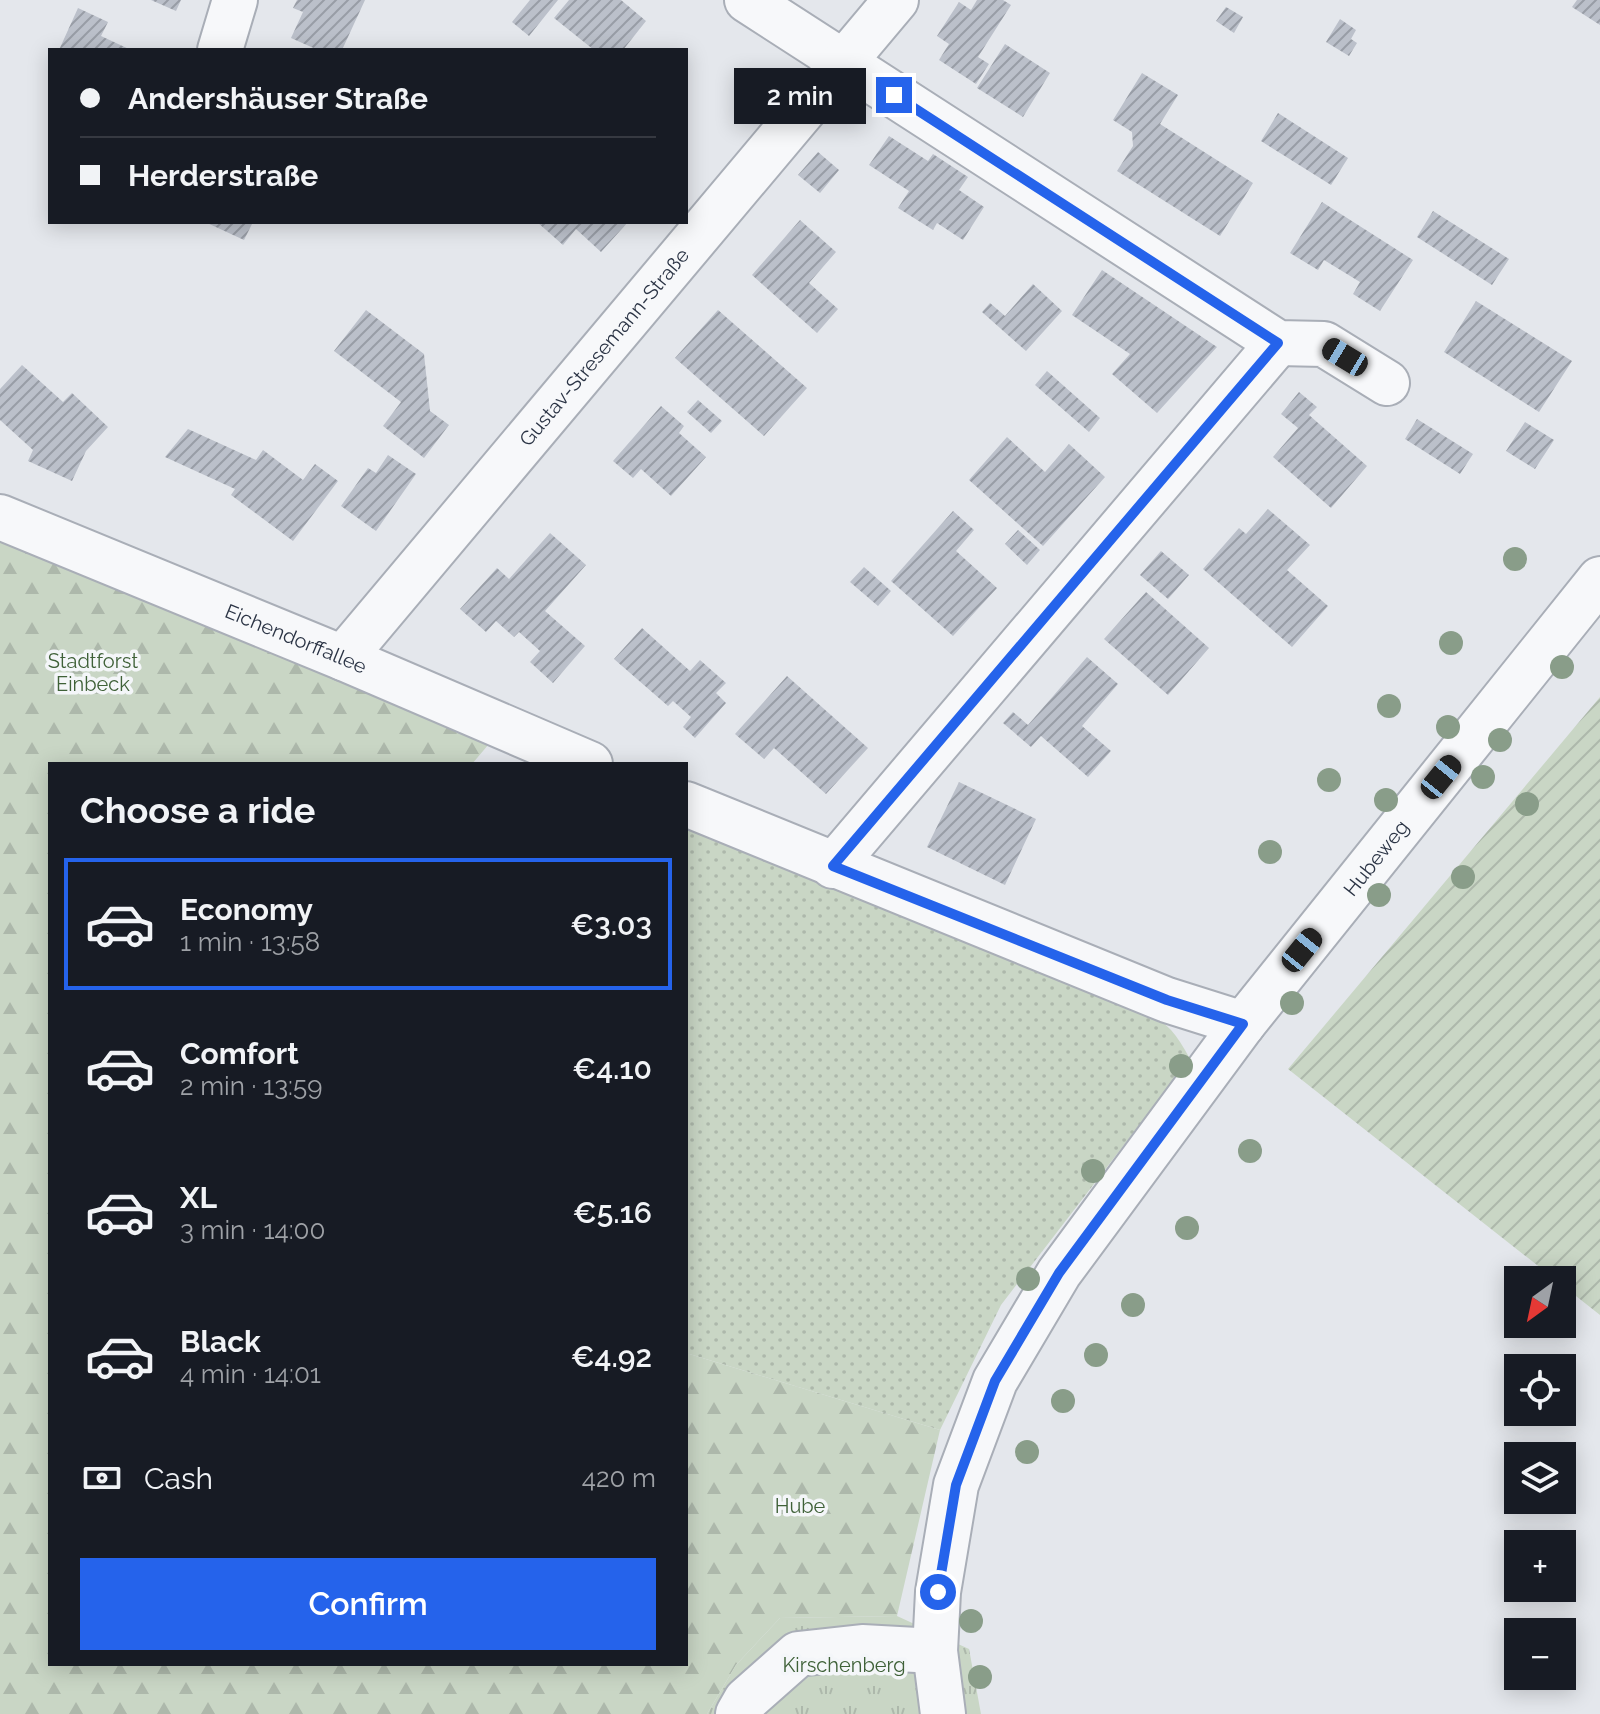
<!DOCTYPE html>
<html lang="en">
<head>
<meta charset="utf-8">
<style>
  :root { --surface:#171b24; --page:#20242c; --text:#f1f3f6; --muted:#9ea1a6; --line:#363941; --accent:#2563eb }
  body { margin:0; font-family:Raleway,sans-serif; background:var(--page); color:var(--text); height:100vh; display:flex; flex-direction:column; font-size:30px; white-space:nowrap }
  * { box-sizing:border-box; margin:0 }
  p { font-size:26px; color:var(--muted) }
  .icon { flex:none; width:44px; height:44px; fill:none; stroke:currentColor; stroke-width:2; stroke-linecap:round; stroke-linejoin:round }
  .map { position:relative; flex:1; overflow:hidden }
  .panel { position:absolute; left:48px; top:762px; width:640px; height:904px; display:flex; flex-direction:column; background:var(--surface); border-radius:0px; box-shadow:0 4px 20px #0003 }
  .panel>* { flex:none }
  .hud { position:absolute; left:48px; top:48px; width:640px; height:176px; border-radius:0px; box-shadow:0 4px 20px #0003; display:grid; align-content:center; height:176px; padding:0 32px; background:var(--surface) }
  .needle { width:52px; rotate:213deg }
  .tools { position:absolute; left:1504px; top:1266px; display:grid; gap:16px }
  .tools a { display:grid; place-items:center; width:72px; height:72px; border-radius:0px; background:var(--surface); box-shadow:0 4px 20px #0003; font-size:40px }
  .end { position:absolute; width:36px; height:36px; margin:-18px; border:10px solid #2563eb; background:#fff; box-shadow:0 0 0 4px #fff }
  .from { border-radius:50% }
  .bubble { position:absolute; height:56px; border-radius:0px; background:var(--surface); box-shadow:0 4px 20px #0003; font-size:26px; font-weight:600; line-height:56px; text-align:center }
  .car { position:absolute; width:24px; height:48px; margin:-24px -12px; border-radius:10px; box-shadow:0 0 6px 2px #0007; background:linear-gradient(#222 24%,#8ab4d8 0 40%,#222 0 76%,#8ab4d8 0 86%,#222 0) }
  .hud b { display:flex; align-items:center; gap:28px; height:76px; font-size:30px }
  .hud b+b { border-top:2px solid var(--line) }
  .hud i { width:20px; height:20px; background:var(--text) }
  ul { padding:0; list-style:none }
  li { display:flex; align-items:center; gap:24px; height:132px; margin:0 16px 12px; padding:0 16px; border:4px solid transparent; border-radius:0px }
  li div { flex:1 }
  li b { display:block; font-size:30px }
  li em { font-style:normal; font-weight:600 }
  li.on { border-color:var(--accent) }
  li>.icon { width:72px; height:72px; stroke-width:1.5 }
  h2 { padding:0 32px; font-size:36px; line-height:96px }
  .pay { display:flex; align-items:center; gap:20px; height:88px; padding:0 32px; font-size:30px }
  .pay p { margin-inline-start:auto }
  .cta { display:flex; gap:16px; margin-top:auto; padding:16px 32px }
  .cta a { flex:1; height:92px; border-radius:0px; background:var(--accent); color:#fff; font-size:32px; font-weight:600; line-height:92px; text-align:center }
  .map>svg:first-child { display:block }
  .grass { fill:url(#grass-dots) }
  .forest { fill:url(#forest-firs) }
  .park { fill:url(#park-tufts) }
  .garden { fill:url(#garden-furrows) }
  .building { fill:url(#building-hatch) }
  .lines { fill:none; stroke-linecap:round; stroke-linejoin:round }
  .minor-casing { stroke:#a9aeb7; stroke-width:48 }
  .minor { stroke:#f7f8fa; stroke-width:44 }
  .tree { fill:#899d89 }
  .route { stroke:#2563eb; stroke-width:10 }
  .labels { text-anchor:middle; stroke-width:7; stroke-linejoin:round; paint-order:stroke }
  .street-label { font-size:20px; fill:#2b3445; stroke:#f4f6f9 }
  .park-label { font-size:20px; fill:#3f6138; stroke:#f4f6f9 }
</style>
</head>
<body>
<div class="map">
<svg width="1600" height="1714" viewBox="0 0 1600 1714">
  <defs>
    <pattern id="grass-dots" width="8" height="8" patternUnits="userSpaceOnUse" patternTransform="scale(2)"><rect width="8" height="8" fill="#c9d6c5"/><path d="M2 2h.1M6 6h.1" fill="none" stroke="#adb8ab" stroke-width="1.8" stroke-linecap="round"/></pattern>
    <pattern id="forest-firs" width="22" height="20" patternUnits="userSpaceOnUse" patternTransform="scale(2)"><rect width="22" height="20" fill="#c9d6c5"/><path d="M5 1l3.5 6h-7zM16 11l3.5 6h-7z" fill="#adb8ab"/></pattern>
    <pattern id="park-tufts" width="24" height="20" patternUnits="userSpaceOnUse" patternTransform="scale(2)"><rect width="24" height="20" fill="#c9d6c5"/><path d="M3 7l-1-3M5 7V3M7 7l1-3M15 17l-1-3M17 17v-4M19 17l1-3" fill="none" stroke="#adb8ab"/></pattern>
    <pattern id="garden-furrows" width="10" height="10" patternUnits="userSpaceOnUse" patternTransform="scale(2)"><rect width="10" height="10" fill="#c9d6c5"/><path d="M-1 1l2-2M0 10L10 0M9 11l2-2" fill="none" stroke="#adb8ab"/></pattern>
    <pattern id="building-hatch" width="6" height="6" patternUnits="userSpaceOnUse" patternTransform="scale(2)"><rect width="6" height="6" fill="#bbc0ca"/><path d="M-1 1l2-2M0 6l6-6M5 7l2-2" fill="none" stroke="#989da6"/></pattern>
  </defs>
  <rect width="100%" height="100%" fill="#e4e7ec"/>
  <path class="grass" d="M686,820L1116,1004C1158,1017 1169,1019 1190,1059L1001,1305L940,1430L686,1353Z"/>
  <path class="forest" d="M0,535L494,738L472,764H50V1664H686V1353L940,1430L897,1616L780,1618L736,1665L707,1714H0Z"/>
  <path class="park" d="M897,1616L969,1649L981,1714H707L736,1665L780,1618Z"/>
  <path class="garden" d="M1600,697V1315L1562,1285V1280H1556L1288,1069Z"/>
  <path class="building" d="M151,0H181L176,11Z
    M297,0H365L342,50H318L291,38L303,12L293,8Z
    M530,0H558L529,36L512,22Z
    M569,0H621L646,21L623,50H594L554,18Z
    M977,0H1003L1011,5L978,57L989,64L976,84L939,60L949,44L937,36L959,2L971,10Z
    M1577,0H1600V25L1572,7Z
    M1226,7L1243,17L1234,33L1216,21Z
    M78,8L108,22L101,36L131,50H59Z
    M1340,19L1356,30L1351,39L1357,43L1349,56L1326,42Z
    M1005,44L1050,73L1023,117L977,88Z
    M1142,73L1178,95L1160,124L1253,183L1220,236L1117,171L1133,146L1132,132L1113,120Z
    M1278,113L1348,158L1331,185L1261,141Z
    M889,136L928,161L933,154L968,177L959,190L984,207L963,240L937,223L933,230L898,208L909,191L869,165Z
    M818,152L839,170L820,193L798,175Z
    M1322,202L1413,260L1380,311L1353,294L1360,282L1324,260L1318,270L1290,253Z
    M1433,211L1509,259L1492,285L1417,237Z
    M800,220L836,252L809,283L838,309L817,333L752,275Z
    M205,222H253L244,240Z
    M537,222H628L601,252L576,229L563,245Z
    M1102,270L1217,347L1157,413L1112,374L1130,354L1072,315Z
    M1033,284L1062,311L1026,351L982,312L990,303L1005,316Z
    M1476,301L1572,361L1539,412L1444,352Z
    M366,310L424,354L430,411L449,425L424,458L383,426L401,402L334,351Z
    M718,310L807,388L764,436L675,358Z
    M22,365L63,402L72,393L108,427L86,451L72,481L28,461L33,450L0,420V389Z
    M1047,371L1100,418L1089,432L1035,385Z
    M1299,392L1317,407L1309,415L1367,466L1331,508L1273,457L1298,428L1281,414Z
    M698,400L722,421L711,433L687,412Z
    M661,406L684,426L679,433L706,457L671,496L641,469L633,478L613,461Z
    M1417,419L1473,454L1460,474L1405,439Z
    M1525,422L1554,440L1535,469L1506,451Z
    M188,429L256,460L263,450L303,480L315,464L338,481L293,541L231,495L235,489L165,457Z
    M1007,437L1045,472L1069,444L1105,477L1043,546L969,480Z
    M388,455L416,474L376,531L341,506L368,468L376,473Z
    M1268,509L1310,545L1287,570L1328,606L1292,647L1203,569L1239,528L1246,534Z
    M953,511L974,530L956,551L997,588L953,636L891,581Z
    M1018,530L1040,550L1027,565L1005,544Z
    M550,533L586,565L545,611L585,646L553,683L530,662L540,651L519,632L514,637L496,621L486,632L460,609L497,568L509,579Z
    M1161,551L1189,575L1168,599L1140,575Z
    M864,567L891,591L878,606L850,582Z
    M1146,592L1209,648L1168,695L1104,639Z
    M642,628L690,671L700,660L726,683L716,693L726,703L695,738L683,727L691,717L673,701L668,706L614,659Z
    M1087,657L1118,684L1082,726L1111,751L1088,777L1041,736L1031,747L1003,723L1013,712L1028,725Z
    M787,676L868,748L826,794L774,748L764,759L735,734Z
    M959,782L1036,819L1005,885L927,847Z"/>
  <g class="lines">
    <defs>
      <g id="minor">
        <path d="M747,0L1278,343L1324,344L1387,383"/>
        <path d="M220,50L235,0"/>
        <path id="s1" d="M0,517L343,658L590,764"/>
        <path id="s2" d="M343,658L896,0"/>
        <path d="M686,804L1167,1000L1243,1024"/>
        <path d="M833,866L1278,343"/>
        <path d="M738,1714L746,1700L798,1654L862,1647L935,1651"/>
        <path id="s3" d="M943,1714L935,1651L938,1592L956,1485L995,1381L1059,1273L1243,1024L1600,579"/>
      </g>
    </defs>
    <use href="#minor" class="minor-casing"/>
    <use href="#minor" class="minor"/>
  </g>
  <g class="tree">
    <circle cx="1515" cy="559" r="12"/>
    <circle cx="1451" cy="643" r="12"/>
    <circle cx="1562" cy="667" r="12"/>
    <circle cx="1389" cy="706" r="12"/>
    <circle cx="1448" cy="727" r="12"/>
    <circle cx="1500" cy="740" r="12"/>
    <circle cx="1483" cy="777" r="12"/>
    <circle cx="1329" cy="780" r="12"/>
    <circle cx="1386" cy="800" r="12"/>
    <circle cx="1527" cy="804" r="12"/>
    <circle cx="1270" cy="852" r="12"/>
    <circle cx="1463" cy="877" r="12"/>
    <circle cx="1379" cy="895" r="12"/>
    <circle cx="1292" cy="1003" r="12"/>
    <circle cx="1181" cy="1066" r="12"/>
    <circle cx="1250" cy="1151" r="12"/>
    <circle cx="1093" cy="1171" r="12"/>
    <circle cx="1187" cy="1228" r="12"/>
    <circle cx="1028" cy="1279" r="12"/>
    <circle cx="1133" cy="1305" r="12"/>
    <circle cx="1096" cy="1355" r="12"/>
    <circle cx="1063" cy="1401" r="12"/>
    <circle cx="1027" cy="1452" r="12"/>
    <circle cx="971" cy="1621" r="12"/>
    <circle cx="980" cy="1677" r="12"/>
  </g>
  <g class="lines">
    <path class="route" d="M894,95L1278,343L833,866L1167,1000L1243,1024L1059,1273L995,1381L956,1485L938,1592"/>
  </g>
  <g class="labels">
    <g class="street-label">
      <text dy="7" stroke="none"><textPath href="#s2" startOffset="406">Gustav-Stresemann-Straße</textPath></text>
      <text dy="7" stroke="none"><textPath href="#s1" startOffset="320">Eichendorffallee</textPath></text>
      <text dy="7" stroke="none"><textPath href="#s3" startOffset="990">Hubeweg</textPath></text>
    </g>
    <g class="park-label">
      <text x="93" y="668">Stadtforst<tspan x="93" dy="23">Einbeck</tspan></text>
      <text x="800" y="1513">Hube</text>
      <text x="844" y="1672">Kirschenberg</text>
    </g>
  </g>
</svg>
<div class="tools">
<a><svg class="needle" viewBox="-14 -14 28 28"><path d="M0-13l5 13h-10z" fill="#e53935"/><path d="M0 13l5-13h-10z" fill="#9ea1a6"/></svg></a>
<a><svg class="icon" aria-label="locate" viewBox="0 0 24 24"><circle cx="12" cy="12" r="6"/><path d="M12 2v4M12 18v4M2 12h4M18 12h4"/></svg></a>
<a><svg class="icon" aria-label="layers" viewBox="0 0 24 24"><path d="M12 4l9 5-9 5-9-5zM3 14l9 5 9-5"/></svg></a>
<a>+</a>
<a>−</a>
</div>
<i class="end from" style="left:938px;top:1592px"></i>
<i class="end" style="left:894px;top:95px"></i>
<div class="bubble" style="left:734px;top:68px;width:132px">2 min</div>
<i class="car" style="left:1345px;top:357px;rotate:301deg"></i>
<i class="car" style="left:1441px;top:777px;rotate:39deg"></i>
<i class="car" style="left:1302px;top:950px;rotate:39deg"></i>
<div class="hud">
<b><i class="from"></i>Andershäuser Straße</b>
<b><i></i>Herderstraße</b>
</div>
<section class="panel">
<h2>Choose a ride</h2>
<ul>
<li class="on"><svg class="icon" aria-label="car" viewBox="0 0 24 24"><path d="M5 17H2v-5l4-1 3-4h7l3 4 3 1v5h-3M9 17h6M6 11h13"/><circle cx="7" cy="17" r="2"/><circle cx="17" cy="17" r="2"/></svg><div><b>Economy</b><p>1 min · 13:58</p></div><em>€3.03</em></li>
<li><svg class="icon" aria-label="car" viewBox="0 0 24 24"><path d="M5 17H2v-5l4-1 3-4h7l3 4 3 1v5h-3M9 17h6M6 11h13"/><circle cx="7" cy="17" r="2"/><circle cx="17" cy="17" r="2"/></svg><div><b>Comfort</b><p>2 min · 13:59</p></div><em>€4.10</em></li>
<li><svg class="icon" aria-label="car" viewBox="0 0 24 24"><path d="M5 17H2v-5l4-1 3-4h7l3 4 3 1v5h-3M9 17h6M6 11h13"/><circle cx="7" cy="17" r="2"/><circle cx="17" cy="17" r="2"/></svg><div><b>XL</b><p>3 min · 14:00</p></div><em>€5.16</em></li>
<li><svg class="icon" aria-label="car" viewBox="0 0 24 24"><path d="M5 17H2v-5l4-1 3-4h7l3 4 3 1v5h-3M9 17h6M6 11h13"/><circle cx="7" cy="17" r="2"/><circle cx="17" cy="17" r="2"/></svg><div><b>Black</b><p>4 min · 14:01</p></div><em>€4.92</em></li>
</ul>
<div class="pay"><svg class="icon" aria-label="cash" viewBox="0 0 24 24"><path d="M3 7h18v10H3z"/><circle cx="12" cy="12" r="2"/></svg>Cash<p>420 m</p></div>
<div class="cta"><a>Confirm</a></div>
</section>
</div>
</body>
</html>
